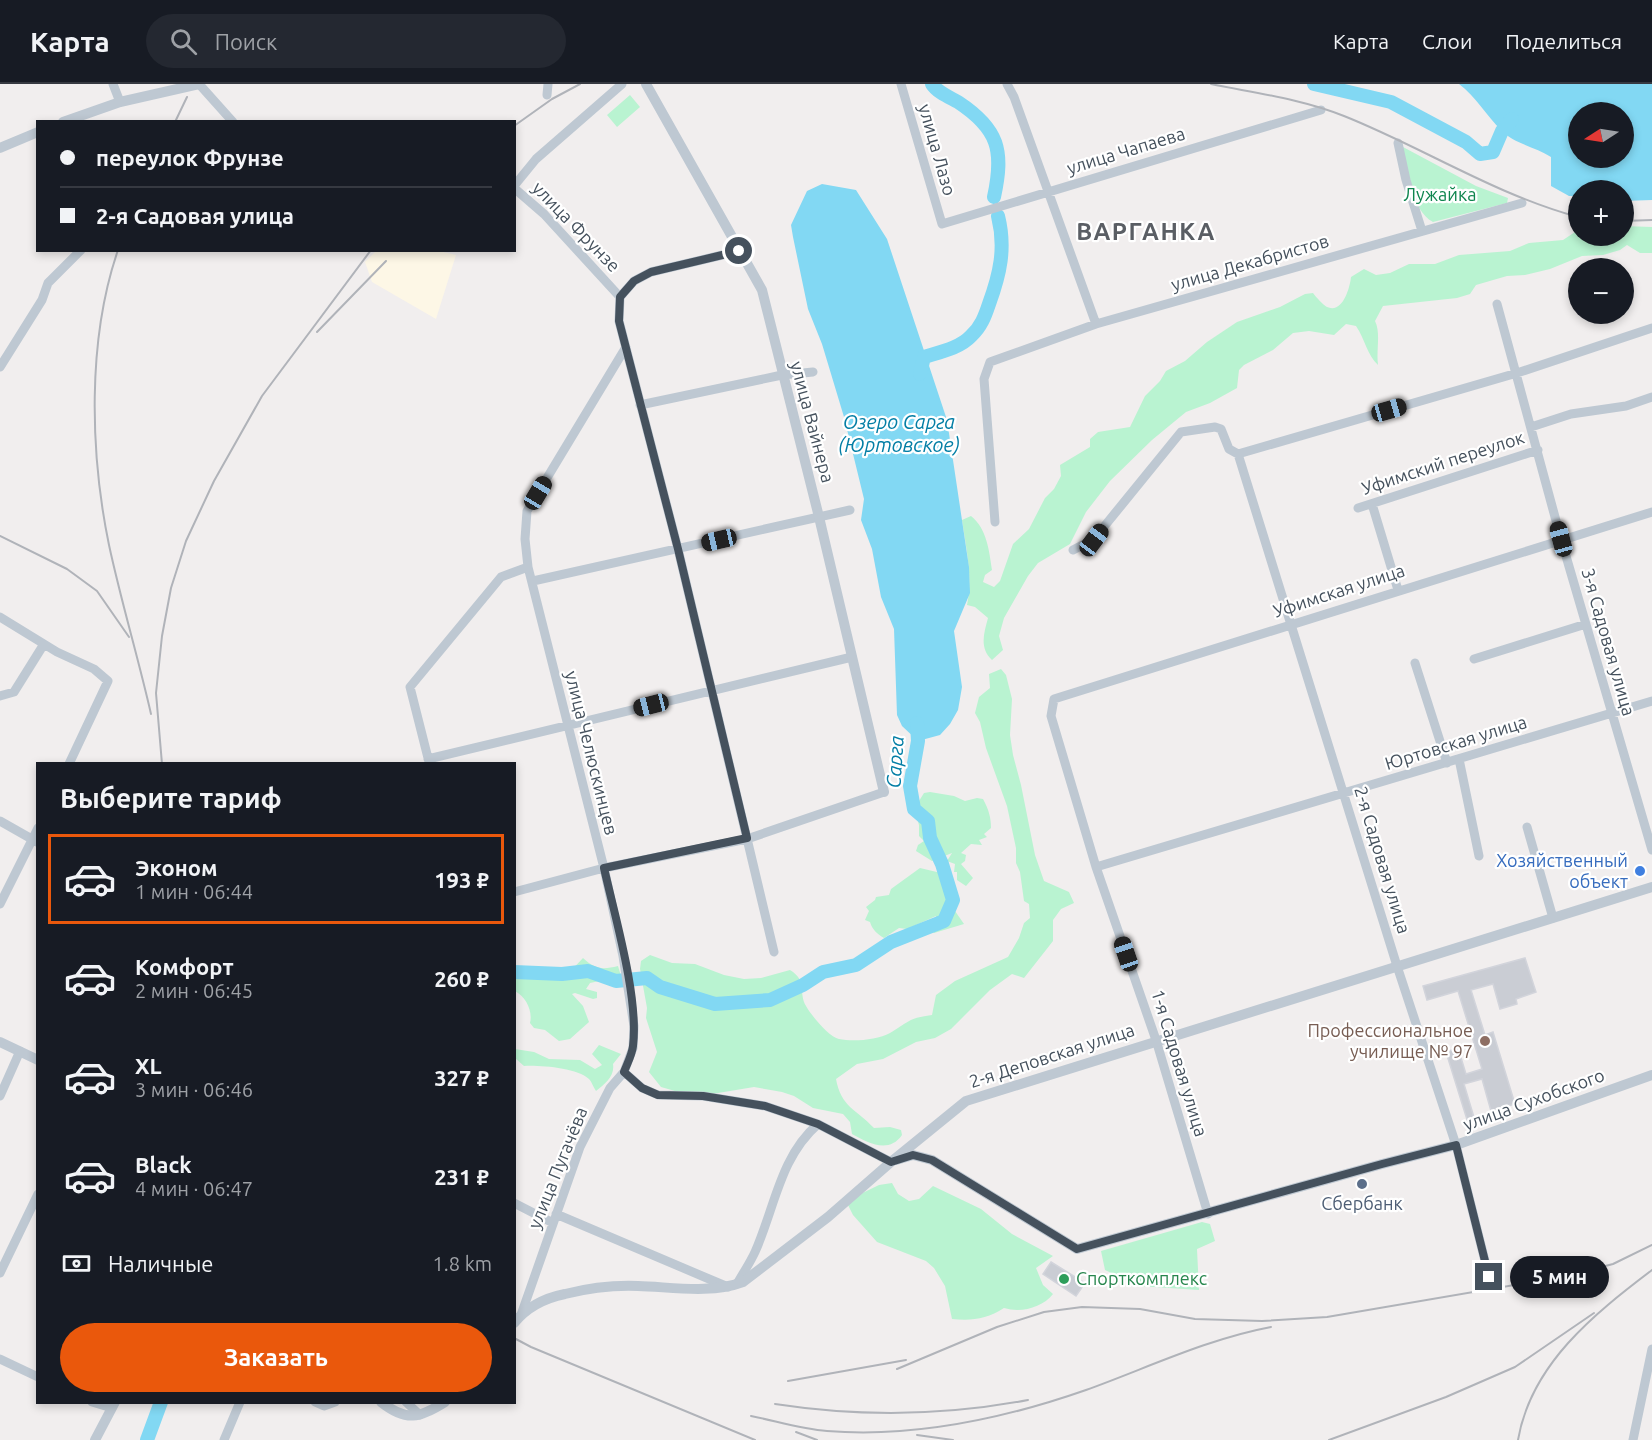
<!DOCTYPE html>
<html lang="ru">
<head>
<meta charset="utf-8">
<style>
  :root { --surface:#171b24; --page:#242831; --text:#f1f3f6; --muted:#9ea1a6; --line:#363941; --accent:#ea580c }
  body { margin:0; font-family:Ubuntu,sans-serif; background:var(--page); color:var(--text); height:100vh; display:flex; flex-direction:column; font-size:22px; white-space:nowrap }
  * { box-sizing:border-box; margin:0 }
  p { font-size:20px; color:var(--muted) }
  .icon { flex:none; width:33px; height:33px; fill:none; stroke:currentColor; stroke-width:2; stroke-linecap:round; stroke-linejoin:round }
  .map { position:relative; flex:1; overflow:hidden }
  .panel { position:absolute; left:36px; top:678px; width:480px; height:642px; display:flex; flex-direction:column; background:var(--surface); border-radius:0px; box-shadow:0 3px 9px #0003 }
  .panel>* { flex:none }
  .hud { position:absolute; left:36px; top:36px; width:480px; height:132px; border-radius:0px; box-shadow:0 3px 9px #0003; display:grid; align-content:center; height:132px; padding:0 24px; background:var(--surface) }
  .needle { width:39px; rotate:258deg }
  .tools { position:absolute; left:1568px; top:18px; display:grid; gap:12px }
  .tools a { display:grid; place-items:center; width:66px; height:66px; border-radius:50%; background:var(--surface); box-shadow:0 3px 9px #0003; font-size:30px }
  .end { position:absolute; width:27px; height:27px; margin:-14px; border:8px solid #45515d; background:#fff; box-shadow:0 0 0 3px #fff }
  .from { border-radius:50% }
  .bubble { position:absolute; height:42px; border-radius:21px; background:var(--surface); box-shadow:0 3px 9px #0003; font-size:20px; font-weight:700; line-height:42px; text-align:center }
  .car { position:absolute; width:18px; height:36px; margin:-18px -9px; border-radius:8px; box-shadow:0 0 4px 2px #0007; background:linear-gradient(#222 24%,#8ab4d8 0 40%,#222 0 76%,#8ab4d8 0 86%,#222 0) }
  .hud b { display:flex; align-items:center; gap:21px; height:57px; font-size:22px }
  .hud b+b { border-top:2px solid var(--line) }
  .hud i { width:15px; height:15px; background:var(--text) }
  ul { padding:0; list-style:none }
  li { display:flex; align-items:center; gap:18px; height:90px; margin:0 12px 9px; padding:0 12px; border:3px solid transparent; border-radius:0px }
  li div { flex:1 }
  li b { display:block; font-size:22px }
  li em { font-style:normal; font-weight:700 }
  li.on { border-color:var(--accent) }
  li>.icon { width:54px; height:54px; stroke-width:1.5 }
  h2 { padding:0 24px; font-size:27px; line-height:72px }
  .pay { display:flex; align-items:center; gap:15px; height:66px; padding:0 24px; font-size:22px }
  .pay p { margin-inline-start:auto }
  .cta { display:flex; gap:12px; margin-top:auto; padding:12px 24px }
  .cta a { flex:1; height:69px; border-radius:36px; background:var(--accent); color:#fff; font-size:24px; font-weight:700; line-height:69px; text-align:center }
  header { display:flex; align-items:center; gap:36px; box-sizing:border-box; height:84px; padding:0 30px; background:var(--surface); border-bottom:2px solid var(--line) }
  header strong { font-size:28px }
  nav { display:flex; gap:33px; margin-inline-start:auto; font-size:21px }
  .search { width:420px; height:54px; background:var(--page); display:flex; align-items:center; gap:15px; box-sizing:border-box; padding:0 21px; border-radius:33px; color:var(--muted); font-size:22px }
  .map>svg:first-child { display:block }
  .commercial { fill:#fdf7e6 }
  .green { fill:#b9f3d1 }
  .water { fill:#82d8f3; fill-rule:evenodd }
  .lines { fill:none; stroke-linecap:round; stroke-linejoin:round }
  .river { stroke:#82d8f3; stroke-width:14 }
  .building { fill:#cacdd4; stroke:#d2d4db; stroke-width:1.5 }
  .minor { stroke:#bec8d2; stroke-width:9 }
  .tertiary { stroke:#bec8d2; stroke-width:10 }
  .rail { stroke:#b0b3b9; stroke-width:2 }
  .route { stroke:#45515d; stroke-width:8 }
  .shop-dot { fill:#3f7fe0; stroke:#fff; stroke-width:2 }
  .education-dot { fill:#8d6e63; stroke:#fff; stroke-width:2 }
  .service-dot { fill:#5c6f8a; stroke:#fff; stroke-width:2 }
  .leisure-dot { fill:#2e9e5b; stroke:#fff; stroke-width:2 }
  .labels { text-anchor:middle; stroke-width:4.5; stroke-linejoin:round; paint-order:stroke }
  .street-label { font-size:18px; fill:#45515d; stroke:#fff }
  .park-label { font-size:18px; fill:#0f854e; stroke:#fff }
  .shop-label { font-size:18px; fill:#366cbe; stroke:#fff; text-anchor:end }
  .education-label { font-size:18px; fill:#785e54; stroke:#fff; text-anchor:end }
  .service-label { font-size:18px; fill:#4e5e75; stroke:#fff }
  .leisure-label { font-size:18px; fill:#27864d; stroke:#fff; text-anchor:start }
  .water-label { font-size:20px; font-style:italic; fill:#037ea5; stroke:#fff }
  .district-label { font-size:24px; font-weight:bold; letter-spacing:1.5px; fill:#5a5e64; stroke:#fff }
</style>
</head>
<body>
<header>
<strong>Карта</strong>
<div class="search"><svg class="icon" aria-label="search" viewBox="0 0 24 24"><circle cx="10" cy="10" r="6"/><path d="M15 15l6 6"/></svg>Поиск</div>
<nav><a>Карта</a><a>Слои</a><a>Поделиться</a></nav>
</header>
<div class="map">
<svg width="1652" height="1356" viewBox="0 0 1652 1356">
  <rect width="100%" height="100%" fill="#f1eeee"/>
  <path class="commercial" d="M435,166L456,171L436,235L372,198L365,178L376,167Z"/>
  <path class="green" d="M630,11L640,23L617,43L607,31Z
    M1403,63L1476,102L1508,114L1507,119L1433,138C1411,126 1408,86 1401,64Z
    M1623,142L1652,143V169H1640L1627,161L1620,166L1603,171L1582,172L1550,185L1525,191L1507,192L1476,201L1470,210L1457,214L1383,222L1375,237C1381,249 1376,266 1378,281C1367,271 1365,255 1356,242L1346,240L1334,251L1309,247L1293,249L1273,266L1244,281L1239,286L1237,304L1210,319L1186,328L1152,356L1110,397L1086,428L1070,460L1038,479L1028,492L1004,534L999,552L1003,566L992,576C979,564 984,549 988,534L975,523L967,521C973,493 966,464 962,436L971,432C987,445 989,466 992,486L985,491L983,498L994,503L1000,497L1013,460L1029,445L1045,414L1054,405L1061,392L1060,381L1090,363V355L1098,348L1130,343L1145,312L1160,297L1166,287L1185,277L1207,258L1237,238L1280,223L1305,210L1313,209C1317,214 1322,220 1327,223C1343,230 1350,203 1351,193L1364,185L1376,191L1390,189L1409,180H1435L1459,171L1510,167L1529,159L1563,156L1578,146V152H1623Z
    M1001,585L1006,591L1012,615L1010,651L1013,671L1021,701L1035,771L1044,797L1069,808L1074,819L1061,825L1053,836V857L1024,894L1012,890L990,906L951,945L935,954L916,958L883,975L857,980L836,995C841,1023 856,1025 874,1044L890,1043L901,1046L902,1051C889,1070 868,1059 852,1050L850,1038L843,1030L813,1024L794,1012L782,1008L754,1003L712,1010L675,1007L661,1003L649,988L657,968L646,934L647,924L640,885L641,877L650,871L672,879L695,880L724,891L744,895L761,894L790,886C808,897 798,908 806,922C811,931 829,953 839,955C853,958 877,956 890,949C909,938 908,934 932,931L936,911L955,897L1008,873L1019,854L1024,839L1030,834L1029,820L1024,817L1020,788L1016,779V764L1007,722L986,664L980,638L975,629L979,613L990,604L989,590Z
    M930,708L954,712L965,717L977,714L983,715C989,726 991,734 991,744L984,750L987,753L979,756L982,761L971,760L961,769L966,771L965,777L961,780L973,794L966,802L957,796V788H954L955,780L947,777L952,769L932,777L916,767L918,761L924,757L919,752V741L914,725L924,709Z
    M920,784L941,789L944,794L951,793L953,804L946,807L949,824L955,827L964,840L934,849L926,842L935,837L936,832L907,845L899,844L884,854C877,850 872,845 870,838L865,836L869,827L866,823L875,816L876,813L889,811L891,805Z
    M583,874C595,885 602,886 618,882L621,892L616,897L609,895L590,899L586,905L597,908V914L593,915L575,909L572,910L583,922L589,938L570,955L559,957L545,946L534,944L530,939C533,927 526,913 515,907L514,882H521L536,889L548,885L555,886L559,893L566,892Z
    M599,961L621,970L613,980C615,992 605,1000 596,1007C593,1003 592,998 589,995C577,984 540,981 524,982L515,974V965L534,968L549,975L580,976L595,985L602,981L592,970Z
    M892,1099L898,1110L909,1117L919,1115L933,1102L981,1125L1012,1150L1053,1172L1036,1184L1043,1201L1053,1210C1042,1224 1021,1229 1004,1224C987,1235 972,1237 952,1235L945,1202L934,1184L926,1177L877,1158L853,1131L846,1117L879,1101Z
    M1202,1138L1210,1140L1215,1157L1197,1165L1199,1206L1139,1202L1105,1186L1101,1167Z"/>
  <path class="water" d="M1459,0H1652V116L1623,117V106H1578V112H1569L1551,102V73C1536,63 1514,60 1501,46C1486,31 1476,13 1459,0ZM1578,28H1623V74H1578Z
    M822,100L856,106L887,155L947,336L969,483L970,509L954,547L962,603L958,626L950,640L940,651L918,657L902,642L897,631L894,545L881,513L872,465L861,436L864,415L844,333L822,260L808,225L793,153L791,141L807,107Z"/>
  <g class="lines">
    <path class="river" d="M932,0C937,8 949,13 958,18C999,45 1004,67 994,113
      M1314,0L1391,18L1466,58L1480,70L1493,68L1502,47L1512,35
      M920,290L924,273C940,268 960,264 971,252C981,243 985,232 989,220C1000,190 1006,164 998,132
      M514,888L562,890L588,887L616,897L647,894L660,903L715,920L770,916L803,901L823,888L856,881L891,858L944,837L953,816L942,780L930,754L928,737L914,725L910,702L918,657L917,639
      M147,1356L161,1318"/>
  </g>
  <path class="building" d="M1525,874L1536,908L1516,915L1517,920L1500,925L1493,900L1471,906L1485,951L1493,948L1515,1020L1491,1027L1482,995L1464,1000L1476,1040L1469,1042L1446,968L1458,964L1466,990L1482,985L1458,907L1427,916L1423,902Z
    M1051,1178L1085,1199L1076,1212L1043,1190Z"/>
  <g class="lines">
    <path class="minor" d="M113,0L120,18
      M199,0L233,38
      M901,0L942,140L1321,26
      M1007,0L1014,13L1096,240
      M547,11L548,0
      M1398,59L1406,96L1422,147
      M514,102L536,75L622,0
      M514,104L544,130L620,213L619,237L678,465L774,868
      M620,213L634,197L651,188L739,167
      M1497,220L1561,455L1652,766
      M0,283L42,216L48,199L81,166
      M640,321L782,291L813,288
      M1531,343L1571,330L1626,322L1652,313
      M1238,370L1397,882L1456,1061L1489,1193
      M1372,420L1398,506
      M1358,424L1538,366
      M995,438L984,295L990,278L1096,240L1522,119
      M1073,466L1094,455L1181,348L1215,343L1221,345L1229,365L1238,370L1517,289L1652,244
      M533,497L850,426
      M0,533L57,568L94,585L108,597L69,680
      M1474,575L1586,540
      M1415,579L1447,679
      M0,612L14,608L44,560
      M428,675L852,573
      M1459,675L1479,772
      M429,678L410,603L501,493L528,483
      M0,737L37,758
      M1527,743L1553,834
      M1096,783L1652,617
      M514,808L604,784L747,755L884,708
      M0,820L38,744
      M624,988L642,1004L658,1011L703,1012L765,1022L818,1040L891,1078
      M0,1012L20,967
      M514,1119L553,1139
      M556,1130L728,1203
      M1208,1130L1156,956L1096,783L1051,632L1054,615L1652,428
      M0,1189L38,1110
      M737,1200C743,1189 750,1179 755,1168C775,1123 780,1073 818,1040
      M521,1231L580,1063L610,1004L624,988L633,964L634,942L623,872L604,784L528,483L525,455L527,427L626,263
      M0,1275L38,1293
      M92,1318L112,1324
      M315,1318L324,1322L335,1318
      M406,1318L420,1331
      M224,1356L240,1318
      M1633,1356L1652,1265"/>
    <path class="tertiary" d="M646,0L762,206L819,433L884,708
      M63,38L120,18L199,0
      M0,64L38,48
      M0,958L38,976
      M896,1076L913,1071L932,1076L1077,1165L1382,1080L1456,1061L1652,991
      M514,1239C527,1223 545,1214 565,1210C589,1204 613,1201 638,1202C672,1203 711,1210 743,1198L828,1133L891,1078L966,1017L1652,803
      M381,1318C406,1338 420,1334 445,1318
      M95,1356L115,1318"/>
    <path class="rail" d="M1211,0C1255,9 1302,15 1344,32C1422,63 1496,111 1578,133
      M175,38L187,13
      M514,42L552,15L580,0
      M1623,137L1652,136
      M118,166C87,256 90,369 109,461C121,517 138,573 151,630
      M317,248L386,177
      M0,452L67,485L97,507L129,553
      M162,680L156,609L162,552L171,504L186,457L214,397L262,312L371,166
      M514,1254L531,1263L755,1356
      M897,1285L997,1243L1044,1228L1082,1223L1140,1225L1195,1235L1262,1237L1327,1233L1567,1192L1613,1180L1652,1161
      M788,1297L906,1276
      M775,1320C860,1333 944,1332 1028,1316
      M751,1332C776,1337 802,1345 827,1347C916,1354 1003,1335 1086,1306C1147,1284 1207,1255 1271,1243
      M796,1348L817,1356
      M917,1351L953,1356
      M1329,1356L1446,1313L1515,1283L1594,1229
      M1518,1356C1531,1280 1594,1230 1652,1186"/>
  </g>
  <g class="lines">
    <path class="route" d="M739,167L651,188L634,197L620,213L619,237L678,465L747,754L604,784C615,833 639,914 633,962C632,971 627,980 624,988L642,1004L658,1011L703,1012L765,1022L818,1040L891,1078L913,1071L932,1076L1077,1165L1382,1080L1456,1061L1489,1193"/>
  </g>
  <circle class="shop-dot" cx="1640" cy="787" r="6"/>
  <circle class="education-dot" cx="1485" cy="957" r="6"/>
  <circle class="service-dot" cx="1362" cy="1100" r="6"/>
  <circle class="leisure-dot" cx="1064" cy="1195" r="6"/>
  <g class="labels">
    <g class="street-label">
      <text transform="translate(937 66) rotate(74)" y="6">улица Лазо</text>
      <text transform="translate(1126 67) rotate(-17)" y="6">улица Чапаева</text>
      <text transform="translate(576 143) rotate(46)" y="6">улица Фрунзе</text>
      <text transform="translate(1250 179) rotate(-16)" y="6">улица Декабристов</text>
      <text transform="translate(812 338) rotate(75)" y="6">улица Вайнера</text>
      <text transform="translate(1443 379) rotate(-18)" y="6">Уфимский переулок</text>
      <text transform="translate(1339 507) rotate(-18)" y="6">Уфимская улица</text>
      <text transform="translate(1608 558) rotate(74)" y="6">3-я Садовая улица</text>
      <text transform="translate(1456 659) rotate(-17)" y="6">Юртовская улица</text>
      <text transform="translate(591 669) rotate(76)" y="6">улица Челюскинцев</text>
      <text transform="translate(1382 776) rotate(73)" y="6">2-я Садовая улица</text>
      <text transform="translate(1052 972) rotate(-18)" y="6">2-я Деповская улица</text>
      <text transform="translate(1179 979) rotate(73)" y="6">1-я Садовая улица</text>
      <text transform="translate(1534 1016) rotate(-20)" y="6">улица Сухобского</text>
      <text transform="translate(558 1084) rotate(-68)" y="6">улица Пугачёва</text>
    </g>
    <g class="park-label">
      <text x="1440" y="117">Лужайка</text>
    </g>
    <g class="shop-label">
      <text x="1628" y="783">Хозяйственный<tspan x="1628" dy="21">объект</tspan></text>
    </g>
    <g class="education-label">
      <text x="1473" y="953">Профессиональное<tspan x="1473" dy="21">училище № 97</tspan></text>
    </g>
    <g class="service-label">
      <text x="1362" y="1126">Сбербанк</text>
    </g>
    <g class="leisure-label">
      <text x="1076" y="1201">Спорткомплекс</text>
    </g>
    <g class="water-label">
      <text x="899" y="345">Озеро Сарга<tspan x="899" dy="23">(Юртовское)</tspan></text>
      <text transform="translate(895 678) rotate(-86)" y="7">Сарга</text>
    </g>
    <g class="district-label">
      <text x="1146" y="156">ВАРГАНКА</text>
    </g>
  </g>
</svg>
<div class="tools">
<a><svg class="needle" viewBox="-14 -14 28 28"><path d="M0-13l5 13h-10z" fill="#e53935"/><path d="M0 13l5-13h-10z" fill="#9ea1a6"/></svg></a>
<a>+</a>
<a>−</a>
</div>
<i class="end from" style="left:739px;top:167px"></i>
<i class="end" style="left:1489px;top:1193px"></i>
<div class="bubble" style="left:1510px;top:1172px;width:99px">5 мин</div>
<i class="car" style="left:1389px;top:326px;rotate:74deg"></i>
<i class="car" style="left:538px;top:409px;rotate:31deg"></i>
<i class="car" style="left:1561px;top:455px;rotate:345deg"></i>
<i class="car" style="left:719px;top:456px;rotate:257deg"></i>
<i class="car" style="left:1094px;top:456px;rotate:37deg"></i>
<i class="car" style="left:651px;top:621px;rotate:256deg"></i>
<i class="car" style="left:1126px;top:870px;rotate:341deg"></i>
<div class="hud">
<b><i class="from"></i>переулок Фрунзе</b>
<b><i></i>2-я Садовая улица</b>
</div>
<section class="panel">
<h2>Выберите тариф</h2>
<ul>
<li class="on"><svg class="icon" aria-label="car" viewBox="0 0 24 24"><path d="M5 17H2v-5l4-1 3-4h7l3 4 3 1v5h-3M9 17h6M6 11h13"/><circle cx="7" cy="17" r="2"/><circle cx="17" cy="17" r="2"/></svg><div><b>Эконом</b><p>1 мин · 06:44</p></div><em>193 ₽</em></li>
<li><svg class="icon" aria-label="car" viewBox="0 0 24 24"><path d="M5 17H2v-5l4-1 3-4h7l3 4 3 1v5h-3M9 17h6M6 11h13"/><circle cx="7" cy="17" r="2"/><circle cx="17" cy="17" r="2"/></svg><div><b>Комфорт</b><p>2 мин · 06:45</p></div><em>260 ₽</em></li>
<li><svg class="icon" aria-label="car" viewBox="0 0 24 24"><path d="M5 17H2v-5l4-1 3-4h7l3 4 3 1v5h-3M9 17h6M6 11h13"/><circle cx="7" cy="17" r="2"/><circle cx="17" cy="17" r="2"/></svg><div><b>XL</b><p>3 мин · 06:46</p></div><em>327 ₽</em></li>
<li><svg class="icon" aria-label="car" viewBox="0 0 24 24"><path d="M5 17H2v-5l4-1 3-4h7l3 4 3 1v5h-3M9 17h6M6 11h13"/><circle cx="7" cy="17" r="2"/><circle cx="17" cy="17" r="2"/></svg><div><b>Black</b><p>4 мин · 06:47</p></div><em>231 ₽</em></li>
</ul>
<div class="pay"><svg class="icon" aria-label="cash" viewBox="0 0 24 24"><path d="M3 7h18v10H3z"/><circle cx="12" cy="12" r="2"/></svg>Наличные<p>1.8 km</p></div>
<div class="cta"><a>Заказать</a></div>
</section>
</div>
</body>
</html>
